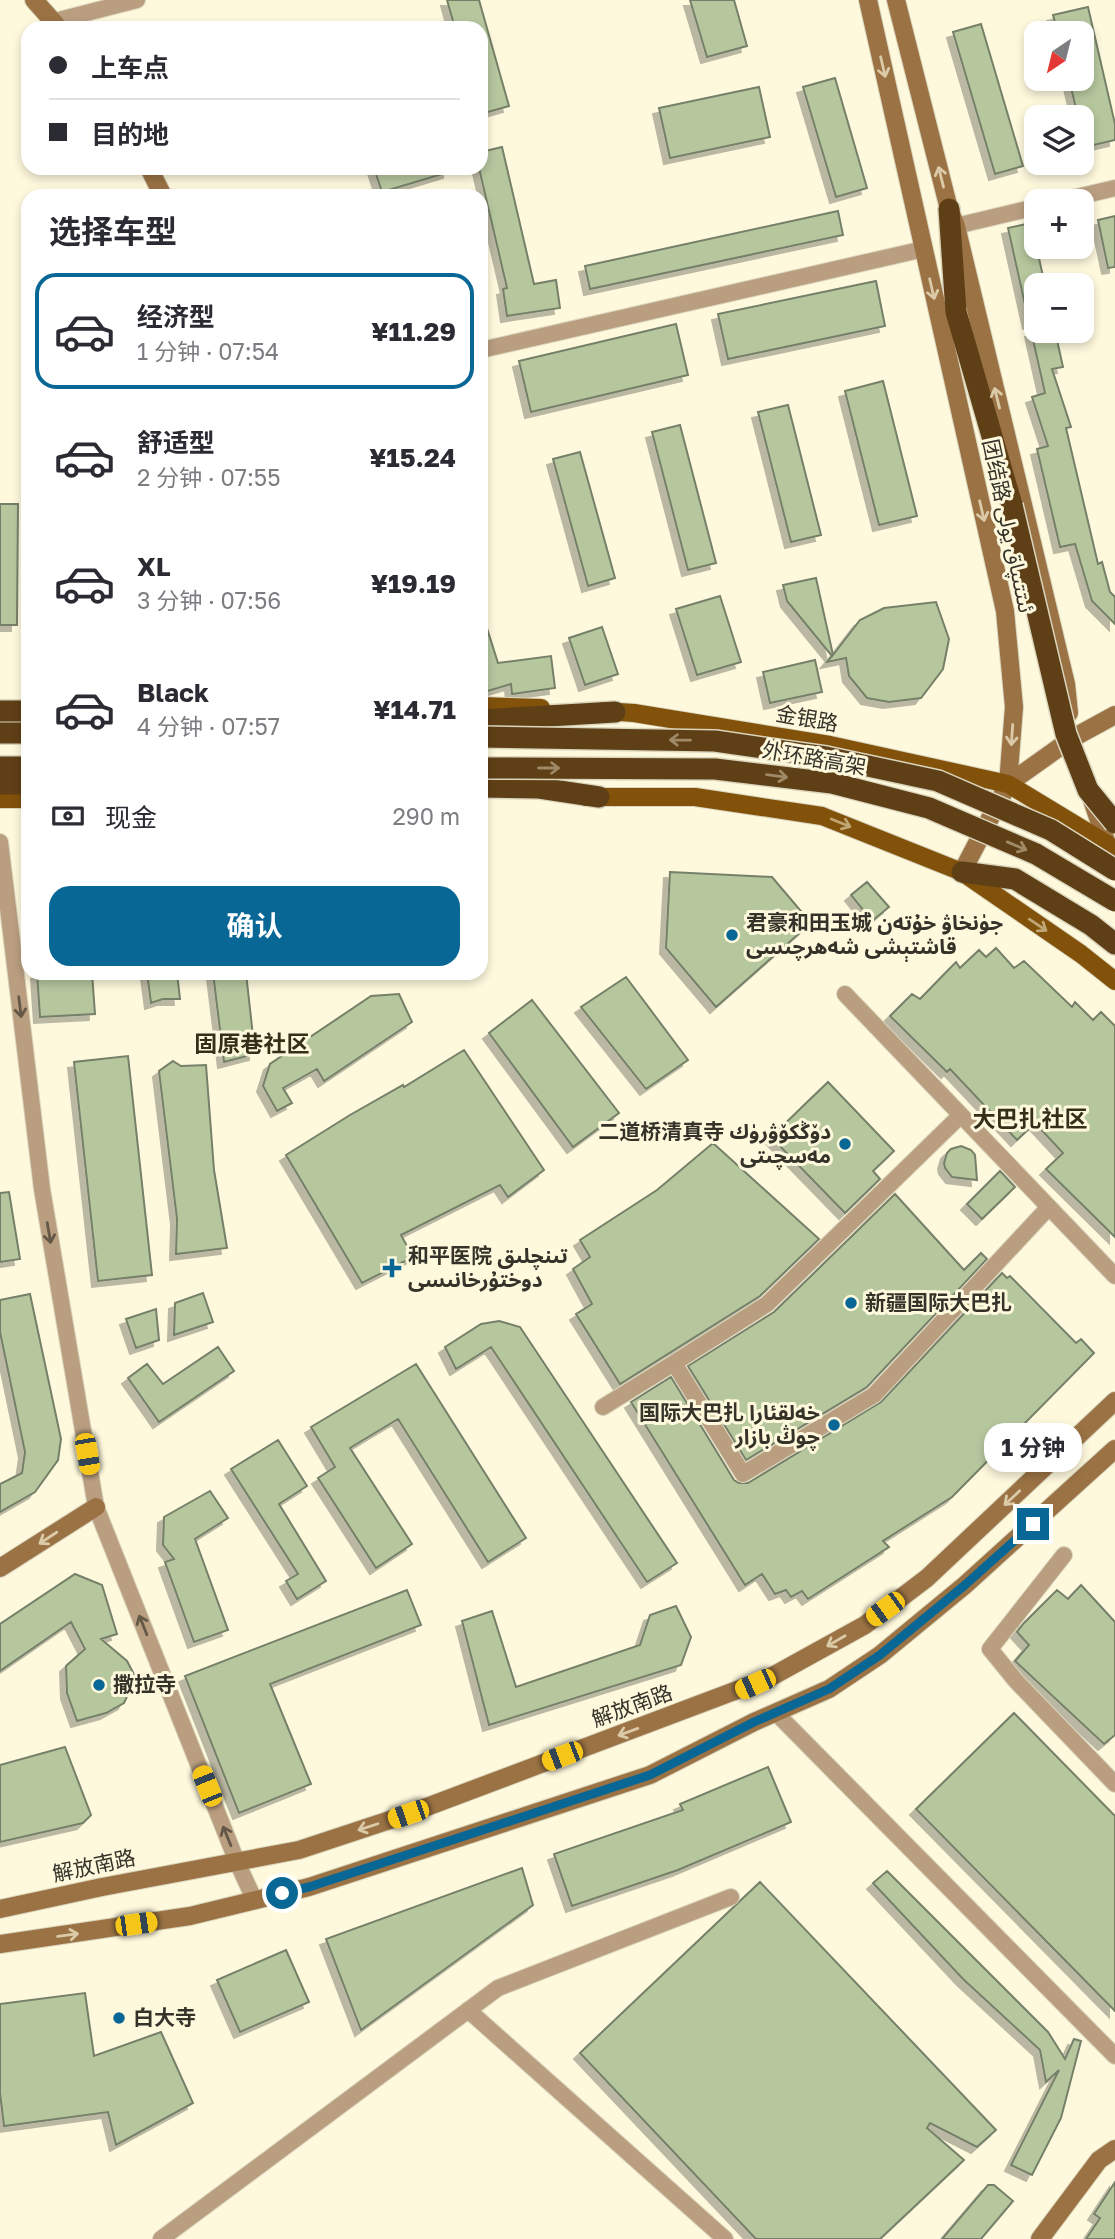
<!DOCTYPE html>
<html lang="zh">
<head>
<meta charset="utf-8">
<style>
  :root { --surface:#fff; --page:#f7f7f7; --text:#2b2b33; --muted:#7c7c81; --line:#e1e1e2; --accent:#096796 }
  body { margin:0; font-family:"Golos Text","Noto Sans Arabic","Noto Sans SC",sans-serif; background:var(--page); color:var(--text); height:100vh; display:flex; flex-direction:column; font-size:26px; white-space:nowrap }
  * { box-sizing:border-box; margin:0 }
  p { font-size:23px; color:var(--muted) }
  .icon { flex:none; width:38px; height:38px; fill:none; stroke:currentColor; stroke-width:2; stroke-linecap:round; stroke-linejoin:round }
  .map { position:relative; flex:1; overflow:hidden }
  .sheet { position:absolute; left:21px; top:189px; width:467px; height:791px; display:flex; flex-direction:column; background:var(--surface); border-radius:21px; box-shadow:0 4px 10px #0003 }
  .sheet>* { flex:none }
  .hud { position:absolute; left:21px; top:21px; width:467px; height:154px; border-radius:21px; box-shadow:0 4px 10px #0003; display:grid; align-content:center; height:154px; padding:0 28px; background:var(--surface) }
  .needle { width:46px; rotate:215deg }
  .fabs { position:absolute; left:1024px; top:21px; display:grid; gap:14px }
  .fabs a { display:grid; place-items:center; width:70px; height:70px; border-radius:14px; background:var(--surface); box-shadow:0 4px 10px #0003; font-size:35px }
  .end { position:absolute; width:32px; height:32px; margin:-16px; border:9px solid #096796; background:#fff; box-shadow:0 0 0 4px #fff }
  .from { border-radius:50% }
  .bubble { position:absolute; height:49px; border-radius:21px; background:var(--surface); box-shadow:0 4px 10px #0003; font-size:23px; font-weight:700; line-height:49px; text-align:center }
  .car { position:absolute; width:21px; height:42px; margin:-21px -10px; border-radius:9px; box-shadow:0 0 5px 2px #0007; background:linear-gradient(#f5c518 24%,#345 0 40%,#f5c518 0 76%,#345 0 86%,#f5c518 0) }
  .hud b { display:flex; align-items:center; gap:24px; height:66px; font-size:26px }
  .hud b+b { border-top:2px solid var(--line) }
  .hud i { width:18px; height:18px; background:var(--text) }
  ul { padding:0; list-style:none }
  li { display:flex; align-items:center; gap:21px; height:116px; margin:0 14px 10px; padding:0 14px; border:4px solid transparent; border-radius:21px }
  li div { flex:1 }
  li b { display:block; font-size:26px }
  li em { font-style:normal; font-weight:700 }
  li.on { border-color:var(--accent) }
  li>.icon { width:63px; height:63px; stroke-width:1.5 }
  h2 { padding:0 28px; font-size:32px; line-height:84px }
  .pay { display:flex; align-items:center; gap:18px; height:77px; padding:0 28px; font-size:26px }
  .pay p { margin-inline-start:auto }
  .primary-button { display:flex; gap:14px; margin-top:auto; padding:14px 28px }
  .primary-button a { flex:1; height:80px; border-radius:21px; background:var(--accent); color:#fff; font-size:28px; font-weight:700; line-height:80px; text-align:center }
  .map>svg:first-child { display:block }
  .building { fill:#b6c79e; stroke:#768069; stroke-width:2; filter:url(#shadow) }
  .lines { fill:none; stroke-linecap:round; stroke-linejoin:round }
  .street-casing { stroke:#dad5bd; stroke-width:18 }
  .secondary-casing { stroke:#dad5bd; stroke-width:20 }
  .primary-casing { stroke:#dad5bd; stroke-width:20 }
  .highway-casing { stroke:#dad5bd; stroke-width:24 }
  .street { stroke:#ba9e80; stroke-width:16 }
  .secondary { stroke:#9a7244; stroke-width:18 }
  .primary { stroke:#82520b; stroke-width:18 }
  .highway { stroke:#5f3f16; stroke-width:21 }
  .highway-bridge-casing { stroke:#dad5bd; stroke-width:24; stroke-linecap:butt }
  .highway-bridge { stroke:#5f3f16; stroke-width:21 }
  .oneway { stroke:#dbcaa7 }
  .oneway2 { stroke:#9f8966 }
  .oneway3 { stroke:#c0a674 }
  .oneway4 { stroke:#645847 }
  .route { stroke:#096796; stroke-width:9 }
  .poi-dot { fill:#096796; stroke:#fef9dd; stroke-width:2.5 }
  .labels { text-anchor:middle; stroke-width:6; stroke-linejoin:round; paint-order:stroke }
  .street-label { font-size:21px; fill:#353329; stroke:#fef9dd }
  .poi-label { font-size:21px; font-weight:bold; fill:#353329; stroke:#fef9dd; text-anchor:start }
  .neighbourhood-label { font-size:23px; font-weight:bold; fill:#342f19; stroke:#fef9dd }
</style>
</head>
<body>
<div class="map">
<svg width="1115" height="2239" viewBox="0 0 1115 2239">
  <defs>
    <filter id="shadow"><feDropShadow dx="-6" dy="6" stdDeviation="0" flood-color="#0004"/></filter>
  </defs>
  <rect width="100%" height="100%" fill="#fef9dd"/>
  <path class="building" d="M447,0H479L509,106L481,114V28H455Z
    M690,0H734L747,46L707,57Z
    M1088,7L1115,124V140L1085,147L1082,117H1078L1069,79H1082V33H1058L1053,15Z
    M981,24L1023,166L995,174L953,32Z
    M835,78L867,188L836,197L803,87Z
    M759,87L770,137L670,158L659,108Z
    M502,147L534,284L556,280L560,308L507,316L503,289L507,288L479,168H481V152Z
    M374,168H449V172L382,192Z
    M838,211L843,235L590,289L585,266Z
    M1115,216V267L1108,268L1098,220Z
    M1031,223L1045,285H1036V322L1029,323L1008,228Z
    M876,281L885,326L728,359L718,314Z
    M676,324L688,375L531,412L519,361Z
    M1031,331H1055L1063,367L1052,369L1071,427L1066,428L1098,564L1102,562L1110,592L1115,597V624L1092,601L1075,544L1060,547L1037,449L1048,446L1032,397L1045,393Z
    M883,381L917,516L879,525L845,391Z
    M788,405L821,535L791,542L758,412Z
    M680,425L716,563L688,570L652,432Z
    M580,452L615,578L588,586L553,459Z
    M0,504H18L17,625H0Z
    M816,578L833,655L860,620L884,608L936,602L949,639L943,669L921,698L889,702L867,698L849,676L846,658L827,662L832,656L787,601L783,585Z
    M720,596L741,662L697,675L676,609Z
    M485,622L498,663L551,656L555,688L512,694L511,684L481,693V623Z
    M602,627L618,674L585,685L569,638Z
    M815,660L822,692L770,703L763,672Z
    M670,872L772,877L811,923L716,1007L666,948Z
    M867,882L889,907L872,921L851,895Z
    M996,948L1014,968L1024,961L1072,1007L1075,1002L1093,1020L1101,1012L1115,1026V1237L1046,1169L1063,1153L1035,1123L1017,1140L950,1069L947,1072L890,1016L912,994L920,999L956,962L960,968L979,950L986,957Z
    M37,973H92L95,1014L40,1017Z
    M147,973H177L180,999H163L151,1003Z
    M213,973H246L255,1054L224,1062Z
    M626,977L688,1060L646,1089L581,1007Z
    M399,994L412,1022L324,1081L317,1069L283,1088L292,1103L277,1111L263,1086L270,1064L371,996Z
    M532,1000L619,1113L573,1147L489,1033Z
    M464,1050L544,1170L508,1197L500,1185L401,1235L413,1257L362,1283L286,1155L350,1115L403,1085L404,1087Z
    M128,1056L152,1275L98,1281L74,1062Z
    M173,1061L181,1066L206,1065L214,1170L227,1248L176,1254L177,1219L159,1071Z
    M828,1082L894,1151L873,1171L880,1179L845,1213L771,1137Z
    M713,1143L819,1239L760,1296L620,1384L576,1314L592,1304L573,1269L590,1257L580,1240L657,1190Z
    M961,1146L971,1150L975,1155L977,1180L952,1177L945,1168L944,1163L947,1153L951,1149Z
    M1000,1171L1015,1187L982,1219L967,1204Z
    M9,1192L20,1259L0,1262V1193Z
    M895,1194L964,1270L981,1253L987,1259L867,1387L746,1460L688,1366L774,1312Z
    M1002,1273L1007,1278L1010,1276L1076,1343L1081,1339L1094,1353L952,1497L883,1541L889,1547L808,1599L802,1591L791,1597L786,1590L775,1594L762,1574L745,1585L631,1402L671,1377L734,1480L739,1483H748L881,1402Z
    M203,1293L213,1322L174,1335L175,1303Z
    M30,1294L61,1439L58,1460L35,1492L0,1512V1484L22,1473L25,1452L0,1332V1300Z
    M156,1309L159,1340L136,1348L126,1319Z
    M499,1321L520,1327L677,1563L647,1582L491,1347L456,1369L445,1347L481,1324Z
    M218,1347L234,1371L159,1422L128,1378L147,1364L163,1384Z
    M416,1364L526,1538L488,1562L398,1419L350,1448L412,1544L376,1568L318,1478L335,1467L311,1427Z
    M278,1440L307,1486L279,1504L326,1581L297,1599L286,1581L298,1574L231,1469Z
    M210,1491L228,1518L195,1539L228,1630L194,1642L165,1562L174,1559L163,1545L164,1517Z
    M75,1574L102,1585L117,1634L101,1639L127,1661L136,1678L124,1703L106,1713L77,1721L67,1693L66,1666L85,1649L71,1622L0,1671V1624Z
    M1081,1585L1115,1622V1735L1104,1744L1015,1661L1029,1645L1017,1632L1024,1623L1057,1590L1068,1599Z
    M407,1590L421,1625L270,1684L311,1784L239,1813L185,1676Z
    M676,1606L691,1637L681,1665L489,1725L462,1621L492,1611L516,1687L640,1645L650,1615Z
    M1014,1713L1115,1816V2011L916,1809Z
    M65,1747L91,1815L83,1823L0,1842V1765Z
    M768,1767L791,1822L678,1870L572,1906L554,1854L683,1810L680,1804Z
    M522,1868L533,1905L361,2030L326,1939Z
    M887,1871L1048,2032L1065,2059L1074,2039L1081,2041L1061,2118L1032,2175L1011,2165L1059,2070L1046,2082L1040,2050L963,1979L873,1883Z
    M760,1882L996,2130L977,2147L930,2123L927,2128L964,2160L880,2239H756L580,2053Z
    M286,1950L309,2002L240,2032L217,1980Z
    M85,1993L94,2056L161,2032L193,2103L116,2145L108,2112L4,2126L0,2093V2004Z
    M1115,2182V2239H1086L1100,2218L1094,2214Z
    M988,2185H994L1013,2201L981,2239H942Z"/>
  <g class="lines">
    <defs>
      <path id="street" d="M55,21L137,0
        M1060,201L1115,188
        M956,226L1036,207
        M481,350L924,249
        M0,842L42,1189L96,1507L237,1862L254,1899
        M845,994L1115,1276
        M961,1115L767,1304L674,1363L743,1474L874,1395L1049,1207
        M603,1407L674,1363
        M1064,1555L990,1649L1016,1681L1115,1784
        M777,1714L1115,2056
        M468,2010L725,2239
        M161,2239L498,1988L731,1897"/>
      <path id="secondary" d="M34,0L59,28
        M868,0L1005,611L1014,707L1008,784L962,872
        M896,0L949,209L956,226L1066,684L1069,713
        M149,168L163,196
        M1008,784L1071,739L1115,715
        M1091,797L1107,844
        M0,1568L96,1507
        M0,1909L102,1887L299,1850L408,1814L769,1678L865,1625L927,1578L1115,1401
        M0,1944L190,1916L309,1887L650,1775L754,1722L829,1689L880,1655L965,1585L1115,1449
        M1040,2239L1099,2160L1115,2149"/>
      <path id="primary" d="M481,706L541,708
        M604,711L634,713L830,745L1008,784L1107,844L1115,851
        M586,797H695L822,816L962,872L1081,954L1115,981
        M0,799H28"/>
      <path id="highway" d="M949,209L956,312L1012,505
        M0,711H28
        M481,720L615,712
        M0,733H28
        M0,767H28
        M0,784H28
        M481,787L539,788L599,797
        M962,872L1015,879L1091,925L1115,944"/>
    </defs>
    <use href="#street" class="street-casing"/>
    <use href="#secondary" class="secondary-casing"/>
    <use href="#primary" class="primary-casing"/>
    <use href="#highway" class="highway-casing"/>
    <use href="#street" class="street"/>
    <use href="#secondary" class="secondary"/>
    <use href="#primary" class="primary"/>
    <use href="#highway" class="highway"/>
    <defs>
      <path id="highway-bridge" d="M1012,505L1066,734L1088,790L1115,823
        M481,737L715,741L826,757L938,781L1051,830L1115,870
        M481,768L715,769L832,783L929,808L1036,854L1115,901"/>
    </defs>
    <use href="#highway-bridge" class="highway-bridge-casing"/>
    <use href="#highway-bridge" class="highway-bridge"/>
  </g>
  <defs><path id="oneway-shaft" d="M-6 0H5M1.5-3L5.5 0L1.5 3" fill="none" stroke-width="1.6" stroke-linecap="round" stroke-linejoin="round" transform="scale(1.75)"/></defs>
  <g class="oneway">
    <use href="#oneway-shaft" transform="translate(883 67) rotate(77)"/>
    <use href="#oneway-shaft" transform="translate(941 177) rotate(-104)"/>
    <use href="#oneway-shaft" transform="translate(932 289) rotate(77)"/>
    <use href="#oneway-shaft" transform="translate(997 398) rotate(-104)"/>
    <use href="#oneway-shaft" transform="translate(982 511) rotate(77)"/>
    <use href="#oneway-shaft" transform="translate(1012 735) rotate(94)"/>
    <use href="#oneway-shaft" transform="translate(1012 1498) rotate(137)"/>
    <use href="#oneway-shaft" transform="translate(48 1538) rotate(147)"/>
    <use href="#oneway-shaft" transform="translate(836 1641) rotate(150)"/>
    <use href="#oneway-shaft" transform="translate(628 1732) rotate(160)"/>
    <use href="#oneway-shaft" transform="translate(368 1827) rotate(162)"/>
    <use href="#oneway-shaft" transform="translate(68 1935) rotate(-8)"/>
  </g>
  <g class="oneway2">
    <use href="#oneway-shaft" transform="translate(680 740) rotate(-179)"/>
    <use href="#oneway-shaft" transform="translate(549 768)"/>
    <use href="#oneway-shaft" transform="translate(777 776) rotate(7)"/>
    <use href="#oneway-shaft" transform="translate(1017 846) rotate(23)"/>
  </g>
  <g class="oneway3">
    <use href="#oneway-shaft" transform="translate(841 823) rotate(22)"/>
    <use href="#oneway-shaft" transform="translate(1038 925) rotate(34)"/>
  </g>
  <g class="oneway4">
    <use href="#oneway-shaft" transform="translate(20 1007) rotate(83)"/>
    <use href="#oneway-shaft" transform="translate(49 1233) rotate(80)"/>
    <use href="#oneway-shaft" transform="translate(143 1625) rotate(-112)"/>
    <use href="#oneway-shaft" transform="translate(227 1836) rotate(-112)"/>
  </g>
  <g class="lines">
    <path class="route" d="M282,1893L309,1887L650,1775L754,1722L829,1689L880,1655L965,1585L1033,1524"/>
  </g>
  <g class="poi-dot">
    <circle cx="732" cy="935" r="7"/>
    <circle cx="845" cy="1144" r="7"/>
    <path d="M388.5 1257.5h7v7h7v7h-7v7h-7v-7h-7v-7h7z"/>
    <circle cx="851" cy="1303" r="7"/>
    <circle cx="834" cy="1425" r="7"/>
    <circle cx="99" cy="1685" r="7"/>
    <circle cx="119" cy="2018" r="7"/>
  </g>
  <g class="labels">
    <g class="street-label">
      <text transform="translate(1008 526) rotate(78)" y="7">团结路 ئىتتىپاق يولى</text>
      <text transform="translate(807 719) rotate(10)" y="7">金银路</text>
      <text transform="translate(814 759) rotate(10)" y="7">外环路高架</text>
      <text transform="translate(632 1706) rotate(-20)" y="7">解放南路</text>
      <text transform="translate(94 1866) rotate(-12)" y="7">解放南路</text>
    </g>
    <g class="poi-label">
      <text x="746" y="930">君豪和田玉城 جۈنخاۋ خۇتەن<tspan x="746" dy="24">قاشتېشى شەھرچىسى</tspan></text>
      <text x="831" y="1139" text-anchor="end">二道桥清真寺 دۆڭكۆۋرۈك<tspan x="831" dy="24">مەسچىتى</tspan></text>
      <text x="408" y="1263">和平医院 تىنچلىق<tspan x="408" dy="24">دوختۇرخانىسى</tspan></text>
      <text x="865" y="1310">新疆国际大巴扎</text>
      <text x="820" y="1420" text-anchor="end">国际大巴扎 خەلقئارا<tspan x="820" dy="24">چوڭ بازار</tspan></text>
      <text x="113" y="1692">撒拉寺</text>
      <text x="133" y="2025">白大寺</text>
    </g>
    <g class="neighbourhood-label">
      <text x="252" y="1052">固原巷社区</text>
      <text x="1030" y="1127">大巴扎社区</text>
    </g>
  </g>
</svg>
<div class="fabs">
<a><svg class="needle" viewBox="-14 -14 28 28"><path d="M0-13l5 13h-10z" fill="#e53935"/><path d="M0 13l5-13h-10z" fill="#7c7c81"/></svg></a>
<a><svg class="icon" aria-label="layers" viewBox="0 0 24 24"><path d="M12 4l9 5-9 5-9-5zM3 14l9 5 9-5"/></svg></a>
<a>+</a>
<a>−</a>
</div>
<i class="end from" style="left:282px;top:1893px"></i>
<i class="end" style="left:1033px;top:1524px"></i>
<div class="bubble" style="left:984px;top:1423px;width:98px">1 分钟</div>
<i class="car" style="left:87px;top:1454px;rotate:170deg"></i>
<i class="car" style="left:885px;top:1609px;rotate:234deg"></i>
<i class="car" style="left:755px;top:1684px;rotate:246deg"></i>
<i class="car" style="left:562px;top:1756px;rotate:249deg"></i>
<i class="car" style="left:207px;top:1786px;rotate:338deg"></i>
<i class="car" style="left:408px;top:1814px;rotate:251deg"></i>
<i class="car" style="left:136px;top:1924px;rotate:82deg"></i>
<div class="hud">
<b><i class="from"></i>上车点</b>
<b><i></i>目的地</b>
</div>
<section class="sheet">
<h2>选择车型</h2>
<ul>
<li class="on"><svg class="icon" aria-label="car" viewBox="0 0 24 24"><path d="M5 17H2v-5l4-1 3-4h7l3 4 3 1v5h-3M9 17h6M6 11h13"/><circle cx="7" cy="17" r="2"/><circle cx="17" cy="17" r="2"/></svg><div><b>经济型</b><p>1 分钟 · 07:54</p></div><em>¥11.29</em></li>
<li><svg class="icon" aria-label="car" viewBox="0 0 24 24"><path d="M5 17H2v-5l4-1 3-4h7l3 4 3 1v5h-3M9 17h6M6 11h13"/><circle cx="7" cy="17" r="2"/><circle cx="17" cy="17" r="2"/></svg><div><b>舒适型</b><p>2 分钟 · 07:55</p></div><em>¥15.24</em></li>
<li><svg class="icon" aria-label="car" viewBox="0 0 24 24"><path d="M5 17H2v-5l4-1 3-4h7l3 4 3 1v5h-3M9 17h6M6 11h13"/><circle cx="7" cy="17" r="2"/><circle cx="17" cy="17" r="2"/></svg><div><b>XL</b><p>3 分钟 · 07:56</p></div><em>¥19.19</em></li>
<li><svg class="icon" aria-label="car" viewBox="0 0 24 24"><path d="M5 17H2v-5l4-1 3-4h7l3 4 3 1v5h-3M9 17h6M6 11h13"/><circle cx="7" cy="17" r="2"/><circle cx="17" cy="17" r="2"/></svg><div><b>Black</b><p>4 分钟 · 07:57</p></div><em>¥14.71</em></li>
</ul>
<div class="pay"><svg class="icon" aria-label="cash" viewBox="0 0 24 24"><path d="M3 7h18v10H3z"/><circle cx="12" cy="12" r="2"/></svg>现金<p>290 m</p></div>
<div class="primary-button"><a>确认</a></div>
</section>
</div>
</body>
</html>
